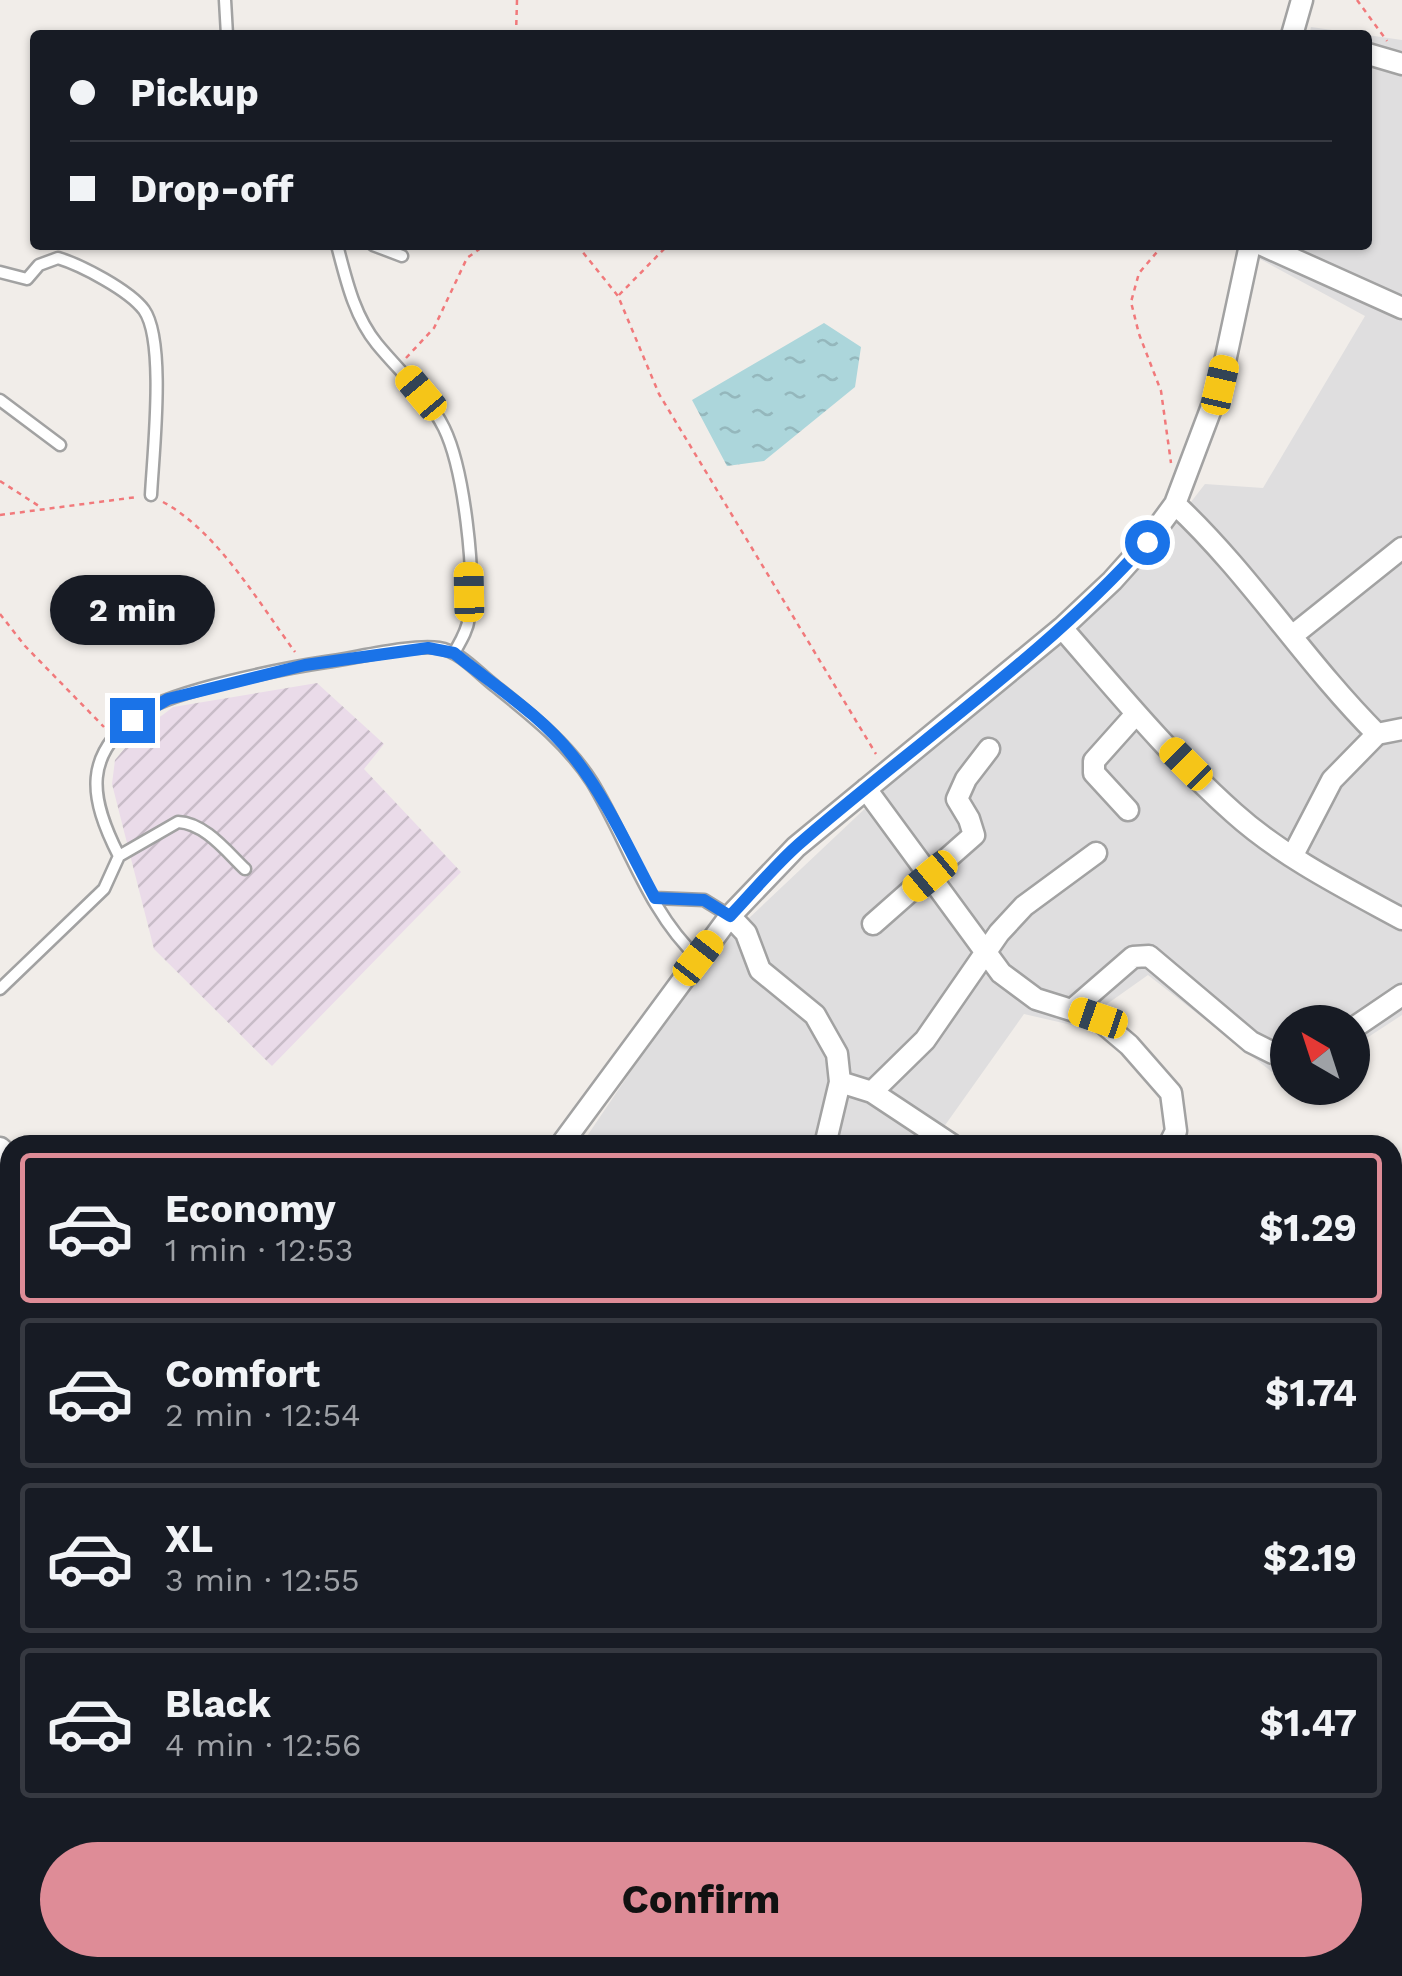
<!DOCTYPE html>
<html lang="en">
<head>
<meta charset="utf-8">
<style>
  :root { --surface:#171b24; --page:#20242c; --text:#f1f3f6; --muted:#9ea1a6; --line:#363941; --accent:#de8c97 }
  body { margin:0; font-family:"Work Sans",sans-serif; background:var(--page); color:var(--text); height:100vh; display:flex; flex-direction:column; font-size:38px; white-space:nowrap }
  * { box-sizing:border-box; margin:0 }
  p { font-size:32px; color:var(--muted) }
  .icon { flex:none; width:55px; height:55px; fill:none; stroke:currentColor; stroke-width:2; stroke-linecap:round; stroke-linejoin:round }
  .map { position:relative; flex:1; overflow:hidden }
  .panel { position:absolute; left:0px; top:1135px; width:1402px; height:842px; display:flex; flex-direction:column; background:var(--surface); border-radius:30px 30px 0 0; box-shadow:0 2px 8px #0004 }
  .panel>* { flex:none }
  .hud { position:absolute; left:30px; top:30px; width:1342px; height:220px; border-radius:10px; box-shadow:0 2px 8px #0004; display:grid; align-content:center; height:220px; padding:0 40px; background:var(--surface) }
  .needle { width:65px; rotate:321deg }
  .fabs { position:absolute; left:1270px; top:1005px; display:grid; gap:20px }
  .fabs a { display:grid; place-items:center; width:100px; height:100px; border-radius:50%; background:var(--surface); box-shadow:0 2px 8px #0004; font-size:50px }
  .end { position:absolute; width:45px; height:45px; margin:-22px; border:12px solid #1a73e8; background:#fff; box-shadow:0 0 0 5px #fff }
  .from { border-radius:50% }
  .bubble { position:absolute; height:70px; border-radius:35px; background:var(--surface); box-shadow:0 2px 8px #0004; font-size:32px; font-weight:700; line-height:70px; text-align:center }
  .car { position:absolute; width:30px; height:60px; margin:-30px -15px; border-radius:12px; box-shadow:0 0 8px 2px #0007; background:linear-gradient(#f5c518 24%,#345 0 40%,#f5c518 0 76%,#345 0 86%,#f5c518 0) }
  .hud b { display:flex; align-items:center; gap:35px; height:95px; font-size:38px }
  .hud b+b { border-top:2px solid var(--line) }
  .hud i { width:25px; height:25px; background:var(--text) }
  ul { padding:18px 0 0; list-style:none }
  li { display:flex; align-items:center; gap:30px; height:150px; margin:0 20px 15px; padding:0 20px; border:5px solid var(--line); border-radius:10px }
  li div { flex:1 }
  li b { display:block; font-size:38px }
  li em { font-style:normal; font-weight:700 }
  li.selected { border-color:var(--accent) }
  li>.icon { width:90px; height:90px; stroke-width:1.5 }
  .primary-button { display:flex; gap:20px; margin-top:auto; padding:20px 40px }
  .primary-button a { flex:1; height:115px; border-radius:60px; background:var(--accent); color:#111; font-size:40px; font-weight:700; line-height:115px; text-align:center }
  .map>svg:first-child { display:block }
  .residential { fill:#dfdedf }
  .industrial { fill:url(#industrial-furrows) }
  .water { fill:url(#water-ripples) }
  .lines { fill:none; stroke-linecap:round; stroke-linejoin:round }
  .service-casing { stroke:#a2a2a2; stroke-width:15 }
  .minor-casing { stroke:#a2a2a2; stroke-width:25 }
  .tertiary-casing { stroke:#a2a2a2; stroke-width:28 }
  .path { stroke:#f1797b; stroke-width:2.5; stroke-dasharray:5 5; stroke-linecap:butt }
  .service { stroke:#fff; stroke-width:10 }
  .minor { stroke:#fff; stroke-width:20 }
  .tertiary { stroke:#fff; stroke-width:22 }
  .rail { stroke:#6f6f6f; stroke-width:5; stroke-dasharray:20 20; stroke-linecap:butt }
  .route { stroke:#1a73e8; stroke-width:12 }
</style>
</head>
<body>
<div class="map">
<svg width="1402" height="1976" viewBox="0 0 1402 1976">
  <defs>
    <pattern id="industrial-furrows" width="10" height="10" patternUnits="userSpaceOnUse" patternTransform="scale(2.5)"><rect width="10" height="10" fill="#eadbe9"/><path d="M-1 1l2-2M0 10L10 0M9 11l2-2" fill="none" stroke="#c8bcc8"/></pattern>
    <pattern id="water-ripples" width="26" height="14" patternUnits="userSpaceOnUse" patternTransform="scale(2.5)"><rect width="26" height="14" fill="#acd6db"/><path d="M2 4q2-2 4 0t4 0M15 11q2-2 4 0t4 0" fill="none" stroke="#94b7bc"/></pattern>
  </defs>
  <rect width="100%" height="100%" fill="#f1ede9"/>
  <path class="residential" d="M1311,27L1402,40V1015L1353,1047L1352,1022H1288L1287,1071L1272,1072L1148,975L1076,1026L1024,1014L931,1145H581L679,1000L730,936L891,784L1078,628L1148,557L1205,484L1263,488L1365,316L1258,258L1261,245H1368V35H1309Z
    M0,1433L10,1448V1968H411L416,1976H0Z
    M660,1968H747L763,1976H653Z"/>
  <path class="industrial" d="M317,683L384,744L364,769L461,872L272,1066L154,949L112,784L115,760L134,737L173,707Z"/>
  <path class="water" d="M824,323L861,347L855,387L764,461L727,466L692,400Z
    M1393,1670L1402,1673V1735L1393,1755Z"/>
  <g class="lines">
    <defs>
      <path id="service" d="M225,0L227,35
        M337,245C346,279 354,316 377,344C400,372 428,396 444,428C464,469 476,574 469,618C467,632 460,642 454,653
        M373,245L402,256
        M0,272L27,279L39,265L58,258C81,265 129,290 144,310C166,341 153,454 151,495
        M0,400L60,445
        M119,856L178,822C205,823 227,852 245,869
        M655,898L704,900L730,916
        M0,989L104,889L119,856C89,797 82,754 142,712C174,690 285,668 326,662C356,658 411,644 439,648C460,651 479,674 495,686C531,715 567,743 592,782C627,839 648,912 698,958
        M1392,1434L1402,1438"/>
      <path id="minor" d="M1292,35L1302,0
        M1368,54L1402,64
        M1262,245L1402,308
        M1175,504C1250,574 1304,661 1377,734
        M1062,628C1117,691 1171,757 1234,813C1283,857 1345,888 1402,919
        M1292,636L1402,548
        M866,789L1001,973L1036,999L1097,1018L1129,1045L1171,1093L1176,1131L1169,1145
        M1128,810L1094,773V761L1136,714
        M1293,855L1332,780L1377,734L1402,729
        M730,916L746,933L760,970L815,1015L837,1054L840,1082L825,1145
        M873,924L974,835L969,819L957,799L966,779L989,749
        M1073,1009L1133,957L1149,956L1251,1042L1273,1053L1288,1052
        M1352,1029L1402,995
        M840,1082L872,1092L952,1145
        M872,1092L925,1040L999,933L1024,906L1096,853
        M561,1145L730,916L796,847L1062,628L1112,581L1147,542L1175,504L1220,385L1250,245
        M0,1148L10,1157
        M0,1563L2,1561
        M0,1650L10,1659
        M0,1757L10,1764
        M0,1879L10,1896
        M404,1975L413,1968
        M36,1976L37,1968
        M125,1976L128,1968"/>
      <path id="tertiary" d="M0,1965L22,1976"/>
    </defs>
    <use href="#service" class="service-casing"/>
    <use href="#minor" class="minor-casing"/>
    <use href="#tertiary" class="tertiary-casing"/>
    <path class="path" d="M1357,0L1387,41
      M516,35L517,0
      M577,245L618,296L659,394L876,754
      M1163,245L1139,273L1131,302L1139,334L1161,391L1171,463
      M619,295L668,245
      M406,358L434,328L467,258L485,245
      M0,481L42,508
      M163,502C217,531 259,603 295,652
      M0,515L137,497
      M0,614L25,646L104,727
      M0,1925H10
      M701,1968L709,1976
      M999,1976L1003,1968"/>
    <use href="#service" class="service"/>
    <use href="#minor" class="minor"/>
    <use href="#tertiary" class="tertiary"/>
    <path class="rail" d="M0,1385L10,1401
      M339,1968L343,1976"/>
  </g>
  <g class="lines">
    <path class="route" d="M132,720L168,699L305,665L428,648L454,653C493,685 541,715 572,755C606,797 629,850 655,898L704,900L730,916C753,892 774,866 799,844C915,743 1044,657 1147,542"/>
  </g>
</svg>
<div class="fabs">
<a><svg class="needle" viewBox="-14 -14 28 28"><path d="M0-13l5 13h-10z" fill="#e53935"/><path d="M0 13l5-13h-10z" fill="#9ea1a6"/></svg></a>
</div>
<i class="end from" style="left:1147px;top:542px"></i>
<i class="end" style="left:132px;top:720px"></i>
<div class="bubble" style="left:50px;top:575px;width:165px">2 min</div>
<i class="car" style="left:1220px;top:385px;rotate:13deg"></i>
<i class="car" style="left:421px;top:393px;rotate:320deg"></i>
<i class="car" style="left:469px;top:592px;rotate:359deg"></i>
<i class="car" style="left:1186px;top:764px;rotate:315deg"></i>
<i class="car" style="left:930px;top:876px;rotate:230deg"></i>
<i class="car" style="left:698px;top:958px;rotate:38deg"></i>
<i class="car" style="left:1098px;top:1018px;rotate:289deg"></i>
<div class="hud">
<b><i class="from"></i>Pickup</b>
<b><i></i>Drop-off</b>
</div>
<section class="panel">
<ul>
<li class="selected"><svg class="icon" aria-label="car" viewBox="0 0 24 24"><path d="M5 17H2v-5l4-1 3-4h7l3 4 3 1v5h-3M9 17h6M6 11h13"/><circle cx="7" cy="17" r="2"/><circle cx="17" cy="17" r="2"/></svg><div><b>Economy</b><p>1 min · 12:53</p></div><em>$1.29</em></li>
<li><svg class="icon" aria-label="car" viewBox="0 0 24 24"><path d="M5 17H2v-5l4-1 3-4h7l3 4 3 1v5h-3M9 17h6M6 11h13"/><circle cx="7" cy="17" r="2"/><circle cx="17" cy="17" r="2"/></svg><div><b>Comfort</b><p>2 min · 12:54</p></div><em>$1.74</em></li>
<li><svg class="icon" aria-label="car" viewBox="0 0 24 24"><path d="M5 17H2v-5l4-1 3-4h7l3 4 3 1v5h-3M9 17h6M6 11h13"/><circle cx="7" cy="17" r="2"/><circle cx="17" cy="17" r="2"/></svg><div><b>XL</b><p>3 min · 12:55</p></div><em>$2.19</em></li>
<li><svg class="icon" aria-label="car" viewBox="0 0 24 24"><path d="M5 17H2v-5l4-1 3-4h7l3 4 3 1v5h-3M9 17h6M6 11h13"/><circle cx="7" cy="17" r="2"/><circle cx="17" cy="17" r="2"/></svg><div><b>Black</b><p>4 min · 12:56</p></div><em>$1.47</em></li>
</ul>
<div class="primary-button"><a>Confirm</a></div>
</section>
</div>
</body>
</html>
